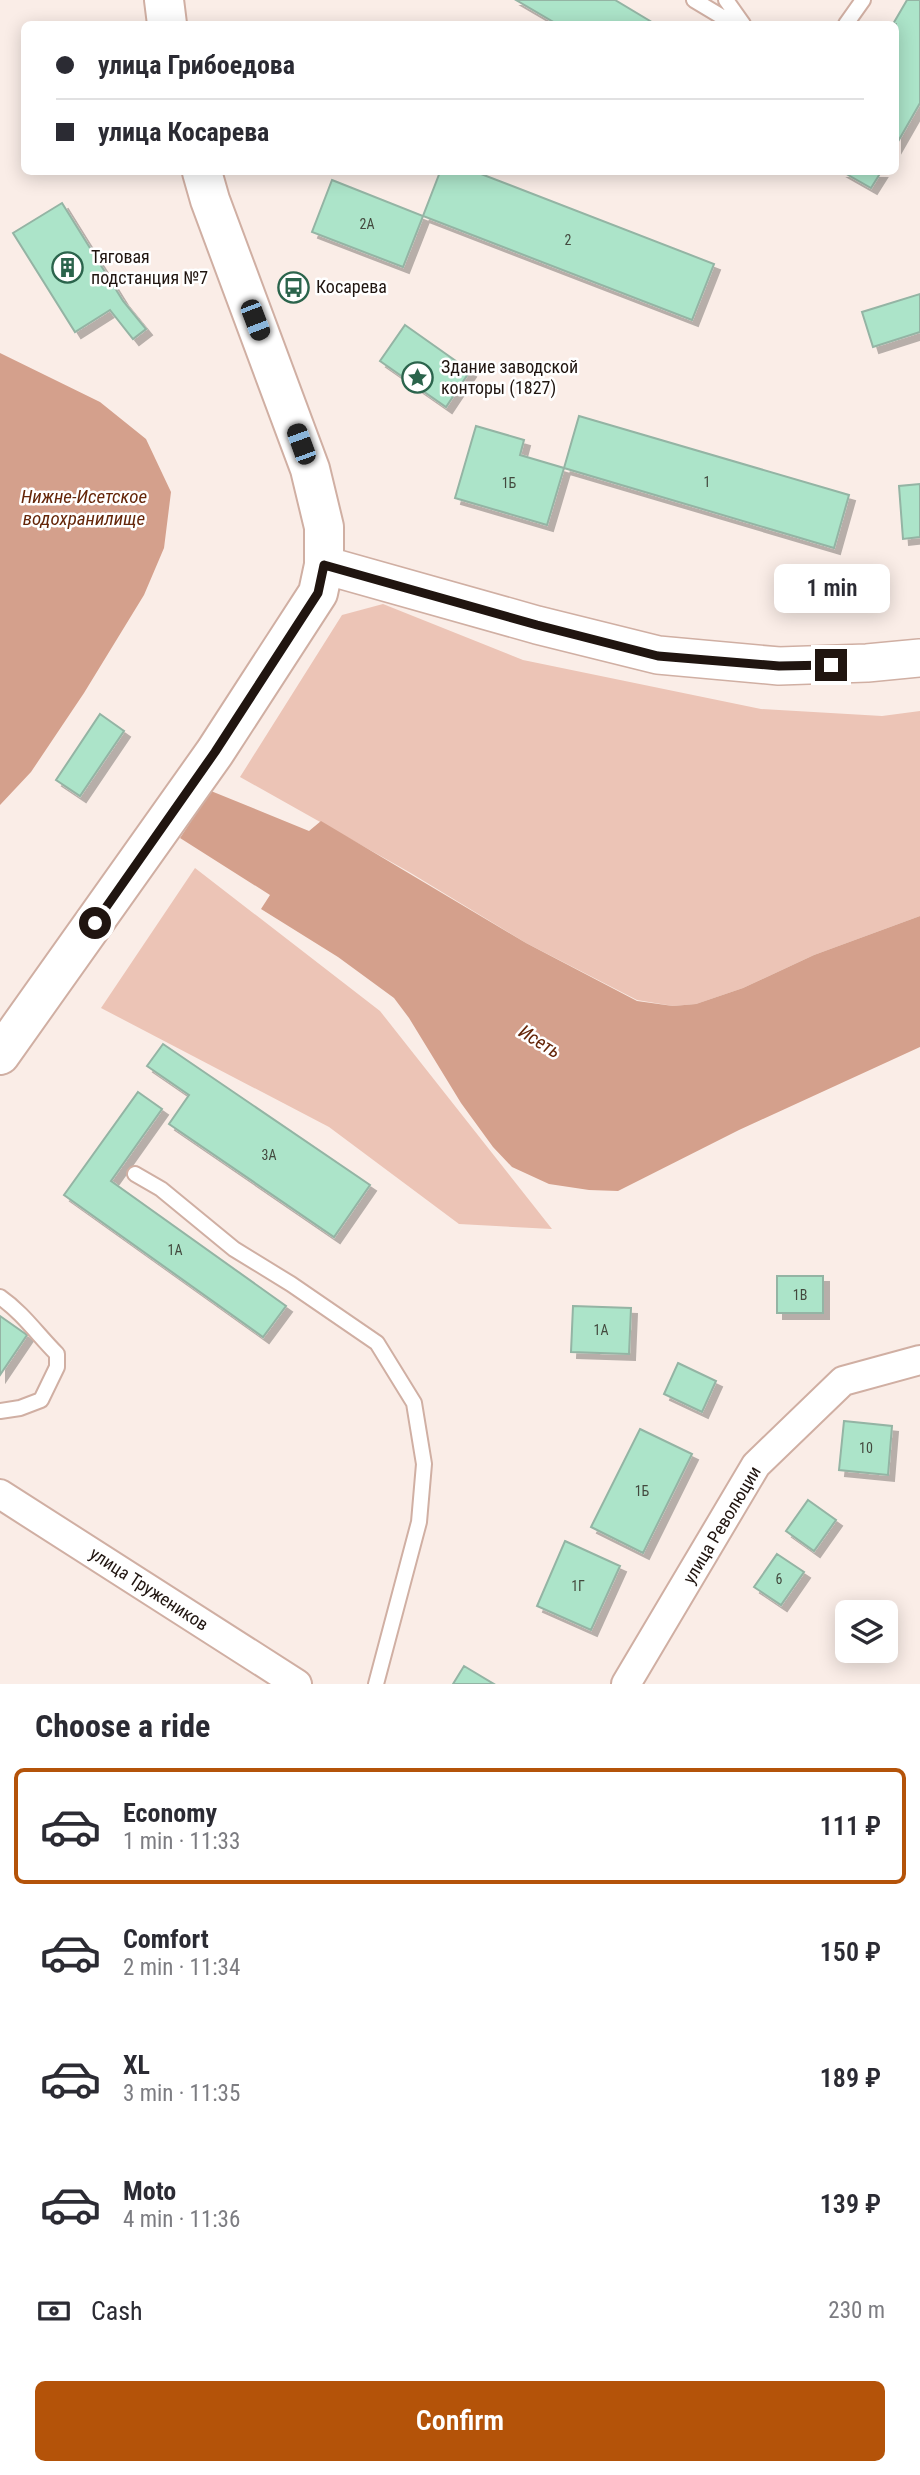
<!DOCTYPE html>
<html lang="en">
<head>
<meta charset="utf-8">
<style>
  :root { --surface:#fff; --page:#f7f7f7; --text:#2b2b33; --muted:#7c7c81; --line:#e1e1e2; --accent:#b45309 }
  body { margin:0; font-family:"Roboto Condensed",sans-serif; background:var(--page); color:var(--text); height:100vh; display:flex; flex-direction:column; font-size:26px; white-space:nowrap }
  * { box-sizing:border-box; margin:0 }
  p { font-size:23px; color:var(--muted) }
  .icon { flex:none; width:38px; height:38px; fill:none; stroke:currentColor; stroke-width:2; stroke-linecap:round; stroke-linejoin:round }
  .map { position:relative; height:1684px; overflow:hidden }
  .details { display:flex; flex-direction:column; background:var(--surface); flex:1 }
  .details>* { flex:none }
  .hud { position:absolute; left:21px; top:21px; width:878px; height:154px; border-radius:10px; box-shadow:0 4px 18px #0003; display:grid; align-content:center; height:154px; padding:0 35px; background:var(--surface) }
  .controls { position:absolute; left:835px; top:1600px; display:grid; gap:14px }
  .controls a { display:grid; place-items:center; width:63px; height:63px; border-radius:10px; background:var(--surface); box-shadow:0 4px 18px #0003; font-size:35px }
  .end { position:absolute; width:32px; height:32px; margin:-16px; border:9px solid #201510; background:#fff; box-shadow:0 0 0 4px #fff }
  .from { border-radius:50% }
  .bubble { position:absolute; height:49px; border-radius:10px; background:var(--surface); box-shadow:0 4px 18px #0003; font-size:23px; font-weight:600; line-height:49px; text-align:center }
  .car { position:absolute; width:21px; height:42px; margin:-21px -10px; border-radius:9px; box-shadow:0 0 5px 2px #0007; background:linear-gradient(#222 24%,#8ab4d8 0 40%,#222 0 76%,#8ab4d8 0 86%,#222 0) }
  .hud b { display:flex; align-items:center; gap:24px; height:66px; font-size:26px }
  .hud b+b { border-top:2px solid var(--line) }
  .hud i { width:18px; height:18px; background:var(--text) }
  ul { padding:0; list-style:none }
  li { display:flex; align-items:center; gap:21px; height:116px; margin:0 14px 10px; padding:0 21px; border:4px solid transparent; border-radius:10px }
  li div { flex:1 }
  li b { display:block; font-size:26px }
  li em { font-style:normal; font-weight:600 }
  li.current { border-color:var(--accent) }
  li>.icon { width:63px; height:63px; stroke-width:1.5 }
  h2 { padding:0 35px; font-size:32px; line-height:84px }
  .pay { display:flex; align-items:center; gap:18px; height:77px; padding:0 35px; font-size:26px }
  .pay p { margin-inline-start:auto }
  .primary-button { display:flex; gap:14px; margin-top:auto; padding:14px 35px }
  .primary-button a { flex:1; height:80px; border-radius:10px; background:var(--accent); color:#fff; font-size:28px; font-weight:600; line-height:80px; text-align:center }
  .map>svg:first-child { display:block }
  .green { fill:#ecc4b6 }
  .water { fill:#d4a08c }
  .building { fill:#ace4c9; stroke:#94b4a4; stroke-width:2; filter:url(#shadow) }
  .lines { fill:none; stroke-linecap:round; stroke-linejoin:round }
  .service-casing { stroke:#d0afa3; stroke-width:18 }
  .minor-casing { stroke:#d0afa3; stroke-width:32 }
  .tertiary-casing { stroke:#d0afa3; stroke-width:40 }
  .secondary-casing { stroke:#d0afa3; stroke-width:42 }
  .service { stroke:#fff; stroke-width:14 }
  .minor { stroke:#fff; stroke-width:28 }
  .tertiary { stroke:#fff; stroke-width:37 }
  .secondary { stroke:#fff; stroke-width:38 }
  .route { stroke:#201510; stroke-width:9 }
  .labels { text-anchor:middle; stroke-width:5; stroke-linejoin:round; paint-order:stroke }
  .number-label { font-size:14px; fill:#43493e }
  .poi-label { font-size:18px; fill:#201510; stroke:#fff; text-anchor:start }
  .street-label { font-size:18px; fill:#201510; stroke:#fff }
  .water-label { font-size:19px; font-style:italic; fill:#652609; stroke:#fff }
</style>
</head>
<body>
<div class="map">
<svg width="920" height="1684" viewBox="0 0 920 1684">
  <defs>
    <filter id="shadow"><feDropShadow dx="6" dy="6" stdDeviation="0" flood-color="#0004"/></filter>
  </defs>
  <rect width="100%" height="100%" fill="#faede7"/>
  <path class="green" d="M383,604L523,660L761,709L882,716L920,711V916L814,955L743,988L696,1004L673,1006L637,1000L526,943L409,872L240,777L342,615Z
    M195,868L380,1011L552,1229L459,1224L329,1127L101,1008Z"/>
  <path class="water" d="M0,353L100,402L146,439L171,492L164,548L144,595L84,693L31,772L0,805Z
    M211,791L309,831L321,821L526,943L637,1001L673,1006L696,1004L743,988L814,955L920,916V1047L739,1130L618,1191L589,1190L549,1184L512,1167L493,1147L461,1103L409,1018L394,998L338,957L261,909L270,895L180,838Z"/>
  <path class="building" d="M516,0H615L655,24H557Z
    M907,0H920V103L896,145V24H893Z
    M440,172H476L714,264L692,320L423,216Z
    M843,172H881L871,188Z
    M332,180L423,216L403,267L312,232Z
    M62,203L123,301L146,329L133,339L110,310L75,332L13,233Z
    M920,294V332L873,347L862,312Z
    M405,325L470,371L446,407L380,361Z
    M579,416L849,495L834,548L564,468Z
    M476,426L524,440L520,455L564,468L547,525L455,498Z
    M920,484V537L903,539L899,486Z
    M100,714L124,731L80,796L56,780Z
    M163,1044L370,1185L334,1237L169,1124L189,1095L147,1066Z
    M138,1092L162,1109L111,1181L286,1306L263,1337L64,1195Z
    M777,1276H823V1313H777Z
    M573,1306L631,1308L629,1354L571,1352Z
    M0,1316L27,1335L0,1375Z
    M678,1363L716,1381L702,1412L664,1394Z
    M844,1421L892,1426L888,1475L839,1470Z
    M640,1429L692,1454L643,1553L591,1527Z
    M808,1500L836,1520L814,1551L786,1531Z
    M565,1541L620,1566L591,1630L537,1606Z
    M777,1554L804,1572L781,1605L754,1587Z
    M464,1666L494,1684H453Z"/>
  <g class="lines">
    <defs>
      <path id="service" d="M694,0L734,24
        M726,0L743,24
        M846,24L863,0
        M135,1174L161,1189L234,1249L291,1284L377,1343L414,1403L424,1464L419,1522L376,1684
        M0,1411L20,1408L41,1400L57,1367V1354C37,1334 23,1313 0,1297"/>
      <path id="minor" d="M0,1494L297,1684
        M626,1684L756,1465L843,1381L920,1360"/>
      <path id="tertiary" d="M324,565L537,625L658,655L779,666L867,663L920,658"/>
      <path id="secondary" d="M164,0L167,24
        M0,1055L215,752L318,593L324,565V527L310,469L210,200L202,172"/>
    </defs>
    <use href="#service" class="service-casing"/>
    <use href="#minor" class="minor-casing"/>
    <use href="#tertiary" class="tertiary-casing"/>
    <use href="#secondary" class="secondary-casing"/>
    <use href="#service" class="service"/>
    <use href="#minor" class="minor"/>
    <use href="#tertiary" class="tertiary"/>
    <use href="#secondary" class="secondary"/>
  </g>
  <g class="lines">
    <path class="route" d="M95,923L215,752L318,593L324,565L537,625L658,656L779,666L831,665"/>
  </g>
  <defs>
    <symbol id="building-ring" viewBox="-11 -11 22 22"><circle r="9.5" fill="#fff" stroke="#2b644c" stroke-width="1.5"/><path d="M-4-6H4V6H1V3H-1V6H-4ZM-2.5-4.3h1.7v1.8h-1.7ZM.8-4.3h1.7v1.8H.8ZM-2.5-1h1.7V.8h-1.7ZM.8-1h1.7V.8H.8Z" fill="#2b644c"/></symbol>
    <symbol id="bus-ring" viewBox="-11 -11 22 22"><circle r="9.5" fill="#fff" stroke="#2b644c" stroke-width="1.5"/><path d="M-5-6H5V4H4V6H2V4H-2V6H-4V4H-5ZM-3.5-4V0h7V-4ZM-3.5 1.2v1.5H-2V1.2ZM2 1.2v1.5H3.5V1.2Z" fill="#2b644c"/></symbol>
    <symbol id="sight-ring" viewBox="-11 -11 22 22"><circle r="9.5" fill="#fff" stroke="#2b644c" stroke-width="1.5"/><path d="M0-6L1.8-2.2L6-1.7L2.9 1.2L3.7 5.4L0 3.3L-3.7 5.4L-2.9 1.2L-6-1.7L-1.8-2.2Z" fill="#2b644c"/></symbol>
  </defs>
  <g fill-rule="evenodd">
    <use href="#building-ring" x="50" y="250" width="35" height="35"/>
    <use href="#bus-ring" x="276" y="270" width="35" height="35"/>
    <use href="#sight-ring" x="400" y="360" width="35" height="35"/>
  </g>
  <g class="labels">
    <g class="number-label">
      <text x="367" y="229">2А</text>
      <text x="568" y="245">2</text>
      <text x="707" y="487">1</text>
      <text x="509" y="488">1Б</text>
      <text x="269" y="1160">3А</text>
      <text x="175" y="1255">1А</text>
      <text x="800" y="1300">1В</text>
      <text x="601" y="1335">1А</text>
      <text x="866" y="1453">10</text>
      <text x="642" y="1496">1Б</text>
      <text x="779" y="1584">6</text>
      <text x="578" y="1591">1Г</text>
    </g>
    <g class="poi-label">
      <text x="91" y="263">Тяговая<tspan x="91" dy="21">подстанция №7</tspan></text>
      <text x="316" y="293">Косарева</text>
      <text x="441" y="373">Здание заводской<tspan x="441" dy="21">конторы (1827)</tspan></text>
    </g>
    <g class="street-label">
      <text transform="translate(722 1525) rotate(-59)" y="6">улица Революции</text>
      <text transform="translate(149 1589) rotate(33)" y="6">улица Тружеников</text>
    </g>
    <g class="water-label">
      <text x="84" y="503">Нижне-Исетское<tspan x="84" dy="22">водохранилище</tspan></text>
      <text transform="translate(540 1041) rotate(32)" y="7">Исеть</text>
    </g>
  </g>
</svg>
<div class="controls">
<a><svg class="icon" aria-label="layers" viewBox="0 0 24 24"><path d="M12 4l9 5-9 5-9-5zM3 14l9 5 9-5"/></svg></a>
</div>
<i class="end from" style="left:95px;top:923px"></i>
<i class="end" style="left:831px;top:665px"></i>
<div class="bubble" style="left:774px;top:564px;width:116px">1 min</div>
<i class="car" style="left:255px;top:320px;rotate:159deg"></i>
<i class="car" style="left:301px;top:444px;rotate:340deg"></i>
<div class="hud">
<b><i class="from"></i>улица Грибоедова</b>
<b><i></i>улица Косарева</b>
</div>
</div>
<section class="details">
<h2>Choose a ride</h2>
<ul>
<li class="current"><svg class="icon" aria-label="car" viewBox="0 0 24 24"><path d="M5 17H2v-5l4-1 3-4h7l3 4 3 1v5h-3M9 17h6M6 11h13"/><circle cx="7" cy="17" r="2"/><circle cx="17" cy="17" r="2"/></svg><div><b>Economy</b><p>1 min · 11:33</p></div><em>111 ₽</em></li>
<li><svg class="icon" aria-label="car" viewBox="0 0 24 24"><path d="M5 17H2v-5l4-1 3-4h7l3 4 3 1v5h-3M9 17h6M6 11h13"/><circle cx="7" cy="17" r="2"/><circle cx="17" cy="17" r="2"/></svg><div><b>Comfort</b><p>2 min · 11:34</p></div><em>150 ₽</em></li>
<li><svg class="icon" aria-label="car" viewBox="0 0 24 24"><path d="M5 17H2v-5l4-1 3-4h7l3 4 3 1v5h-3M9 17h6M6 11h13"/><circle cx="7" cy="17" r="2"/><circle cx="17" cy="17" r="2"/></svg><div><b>XL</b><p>3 min · 11:35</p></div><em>189 ₽</em></li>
<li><svg class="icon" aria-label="car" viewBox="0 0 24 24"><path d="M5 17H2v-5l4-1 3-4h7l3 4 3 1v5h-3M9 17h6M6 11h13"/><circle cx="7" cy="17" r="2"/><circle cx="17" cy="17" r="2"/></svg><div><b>Moto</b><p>4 min · 11:36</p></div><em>139 ₽</em></li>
</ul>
<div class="pay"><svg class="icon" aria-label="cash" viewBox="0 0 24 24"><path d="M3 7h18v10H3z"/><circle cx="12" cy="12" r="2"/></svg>Cash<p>230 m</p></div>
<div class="primary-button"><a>Confirm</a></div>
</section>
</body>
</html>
